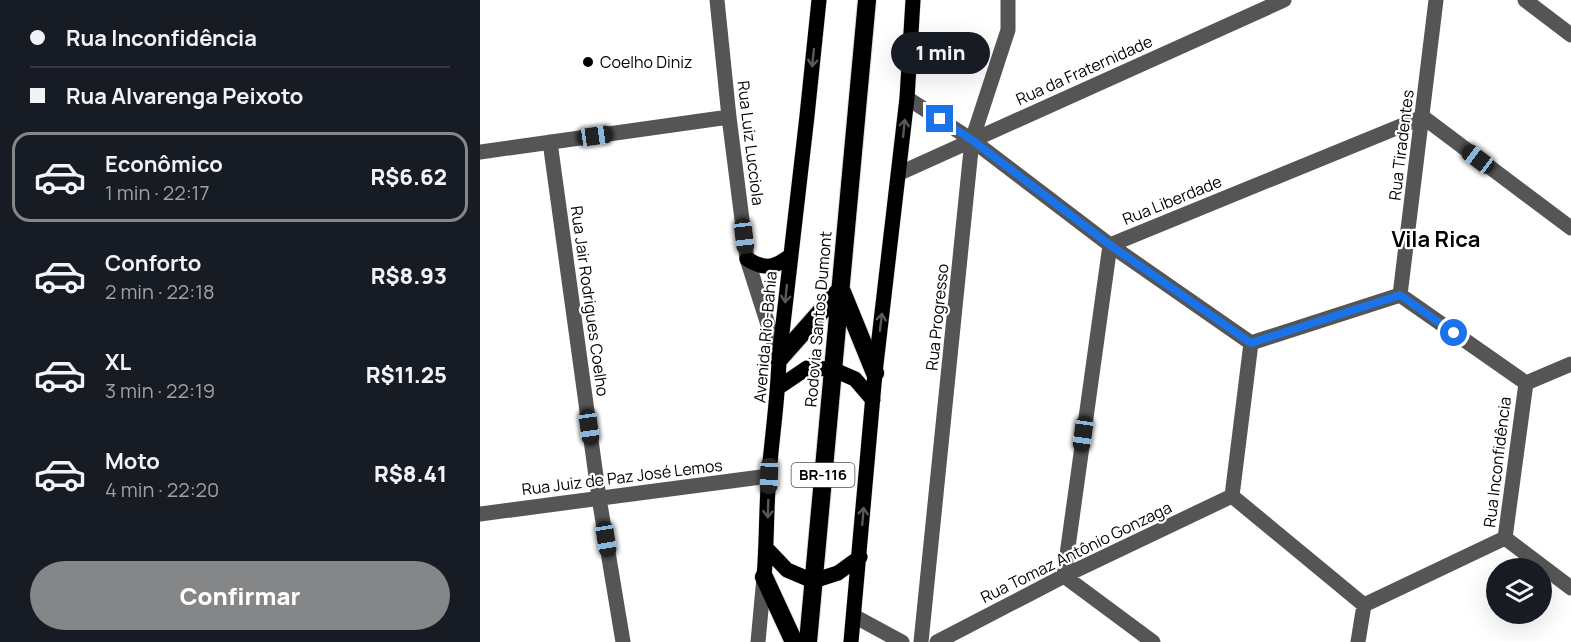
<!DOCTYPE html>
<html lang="pt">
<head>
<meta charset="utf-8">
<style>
  :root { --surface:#171b24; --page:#20242c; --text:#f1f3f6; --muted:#9ea1a6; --line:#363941; --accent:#858687 }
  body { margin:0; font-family:Manrope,sans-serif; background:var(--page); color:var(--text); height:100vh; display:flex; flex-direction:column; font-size:22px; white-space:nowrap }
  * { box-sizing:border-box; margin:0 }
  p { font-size:20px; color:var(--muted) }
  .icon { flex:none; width:33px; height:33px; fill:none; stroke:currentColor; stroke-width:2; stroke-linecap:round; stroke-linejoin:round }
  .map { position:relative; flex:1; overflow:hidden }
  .panel { display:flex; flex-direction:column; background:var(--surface); width:480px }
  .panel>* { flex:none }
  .hud { display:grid; align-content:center; height:132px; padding:0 30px; background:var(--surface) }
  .buttons { position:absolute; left:1006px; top:558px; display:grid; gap:12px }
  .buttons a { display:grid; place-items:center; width:66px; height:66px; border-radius:50%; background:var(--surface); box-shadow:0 6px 24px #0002; font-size:30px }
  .end { position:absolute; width:27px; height:27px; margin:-14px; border:8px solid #1a73e8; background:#fff; box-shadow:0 0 0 3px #fff }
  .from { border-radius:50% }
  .bubble { position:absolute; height:42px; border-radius:21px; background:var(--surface); box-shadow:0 6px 24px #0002; font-size:20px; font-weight:800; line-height:42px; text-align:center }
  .car { position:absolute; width:18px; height:36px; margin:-18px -9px; border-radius:8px; box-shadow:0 0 4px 2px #0007; background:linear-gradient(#222 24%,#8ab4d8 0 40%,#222 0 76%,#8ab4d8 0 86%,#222 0) }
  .hud b { display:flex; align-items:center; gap:21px; height:57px; font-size:22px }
  .hud b+b { border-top:2px solid var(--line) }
  .hud i { width:15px; height:15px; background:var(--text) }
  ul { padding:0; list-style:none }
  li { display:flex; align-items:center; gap:18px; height:90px; margin:0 12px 9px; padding:0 18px; border:3px solid transparent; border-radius:18px }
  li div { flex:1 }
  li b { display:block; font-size:22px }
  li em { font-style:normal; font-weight:800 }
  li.current { border-color:var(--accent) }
  li>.icon { width:54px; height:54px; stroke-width:1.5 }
  .button { display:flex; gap:12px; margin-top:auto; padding:12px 30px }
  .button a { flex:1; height:69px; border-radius:36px; background:var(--accent); color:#fff; font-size:24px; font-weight:800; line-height:69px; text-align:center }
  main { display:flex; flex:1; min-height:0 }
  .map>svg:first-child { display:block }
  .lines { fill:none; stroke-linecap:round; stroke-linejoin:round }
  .major-casing { stroke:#dbdbdb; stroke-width:16 }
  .highway-casing { stroke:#dbdbdb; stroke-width:20 }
  .minor { stroke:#555; stroke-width:15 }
  .major { stroke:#000; stroke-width:15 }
  .highway { stroke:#000; stroke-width:18 }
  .oneway { stroke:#595959 }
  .route { stroke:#1a73e8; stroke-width:8 }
  .poi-dot { fill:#000; stroke:#fff; stroke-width:2 }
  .labels { text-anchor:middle; stroke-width:4.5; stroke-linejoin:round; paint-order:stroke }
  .shield { fill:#fff; stroke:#4c4c4c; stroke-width:1.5 }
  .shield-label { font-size:15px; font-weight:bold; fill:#000 }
  .poi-label { font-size:16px; fill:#000; stroke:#fff; text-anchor:start }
  .street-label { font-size:16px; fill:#000; stroke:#fff }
  .district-label { font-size:22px; font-weight:bold; fill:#000; stroke:#fff }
</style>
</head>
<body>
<main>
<section class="panel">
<div class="hud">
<b><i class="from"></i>Rua Inconfidência</b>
<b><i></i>Rua Alvarenga Peixoto</b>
</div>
<ul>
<li class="current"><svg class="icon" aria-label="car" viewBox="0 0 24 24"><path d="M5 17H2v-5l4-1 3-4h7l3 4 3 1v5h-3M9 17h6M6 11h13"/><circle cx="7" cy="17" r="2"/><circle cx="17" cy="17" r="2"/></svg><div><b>Econômico</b><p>1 min · 22:17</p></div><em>R$6.62</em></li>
<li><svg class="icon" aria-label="car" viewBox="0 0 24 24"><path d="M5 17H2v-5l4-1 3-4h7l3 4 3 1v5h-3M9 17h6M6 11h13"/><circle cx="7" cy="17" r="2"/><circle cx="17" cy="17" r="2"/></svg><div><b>Conforto</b><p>2 min · 22:18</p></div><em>R$8.93</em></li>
<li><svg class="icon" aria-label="car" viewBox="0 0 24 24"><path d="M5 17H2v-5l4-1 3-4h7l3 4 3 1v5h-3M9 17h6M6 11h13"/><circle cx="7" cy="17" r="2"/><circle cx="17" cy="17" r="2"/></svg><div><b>XL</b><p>3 min · 22:19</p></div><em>R$11.25</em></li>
<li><svg class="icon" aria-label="car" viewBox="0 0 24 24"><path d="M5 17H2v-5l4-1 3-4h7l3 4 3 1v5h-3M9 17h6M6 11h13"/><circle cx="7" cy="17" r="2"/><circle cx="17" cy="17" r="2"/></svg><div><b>Moto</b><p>4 min · 22:20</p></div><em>R$8.41</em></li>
</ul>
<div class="button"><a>Confirmar</a></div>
</section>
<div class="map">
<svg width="1091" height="642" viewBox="0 0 1091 642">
  <rect width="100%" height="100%" fill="#fff"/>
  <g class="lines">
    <defs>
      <path id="major" d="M267,259C285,270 294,268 310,256
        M299,387L327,368L352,369L375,379L393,400
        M286,548L307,570L333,581L358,573L380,557
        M284,577C287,543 286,508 289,474C292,436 298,398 299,359L327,116L339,0
        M371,642L395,373L427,98L433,0"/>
      <path id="highway" d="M362,292L395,373
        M299,359L361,289
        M284,577L314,642
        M328,642L387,0"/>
    </defs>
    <use href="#major" class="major-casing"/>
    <use href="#highway" class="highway-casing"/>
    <path class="minor" d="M237,0L249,117L267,259L299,359
      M1045,0L1091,35
      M427,98L492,140L630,245L771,343
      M70,142L119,498L143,642
      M0,152L249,117
      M420,173L804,0
      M920,295L956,0
      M1046,383L1091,364
      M752,496L884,605L1025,538L1046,383
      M752,496L771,343L920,295L1046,383
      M0,514L289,476
      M1025,538L1091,588
      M374,616L422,642
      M278,642L284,577
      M441,642L492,140L528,30V0
      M457,642L584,576L752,496
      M673,642L584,576L630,245L943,117L1091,228
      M878,642L884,605"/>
    <use href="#major" class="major"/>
    <use href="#highway" class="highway"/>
  </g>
  <defs><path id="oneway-shaft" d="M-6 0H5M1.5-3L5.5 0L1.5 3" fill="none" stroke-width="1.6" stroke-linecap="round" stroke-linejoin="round" transform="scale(1.5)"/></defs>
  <g class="oneway">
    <use href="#oneway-shaft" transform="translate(333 58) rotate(96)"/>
    <use href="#oneway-shaft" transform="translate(424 128) rotate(-84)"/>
    <use href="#oneway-shaft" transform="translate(306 294) rotate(96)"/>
    <use href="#oneway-shaft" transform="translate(401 322) rotate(-83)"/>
    <use href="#oneway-shaft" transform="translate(288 509) rotate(92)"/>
    <use href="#oneway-shaft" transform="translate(383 516) rotate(-85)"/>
  </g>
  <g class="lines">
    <path class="route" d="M460,119L492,140L630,245L771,343L920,295L974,333"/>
  </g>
  <circle class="poi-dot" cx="108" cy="62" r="6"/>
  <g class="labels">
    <rect class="shield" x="311.5" y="463" width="63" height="24" rx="4.5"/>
    <g class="shield-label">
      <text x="343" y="480">BR-116</text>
    </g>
    <g class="poi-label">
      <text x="120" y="68">Coelho Diniz</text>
    </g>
    <g class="street-label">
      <text transform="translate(604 70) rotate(-24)" y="6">Rua da Fraternidade</text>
      <text transform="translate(271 143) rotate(83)" y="6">Rua Luiz Lucciola</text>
      <text transform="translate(921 145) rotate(-83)" y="6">Rua Tiradentes</text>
      <text transform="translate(692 200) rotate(-22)" y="6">Rua Liberdade</text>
      <text transform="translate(110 301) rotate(82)" y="6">Rua Jair Rodrigues Coelho</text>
      <text transform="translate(457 317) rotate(-84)" y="6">Rua Progresso</text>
      <text transform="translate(338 319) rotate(-85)" y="6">Rodovia Santos Dumont</text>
      <text transform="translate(285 337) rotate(-85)" y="6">Avenida Rio-Bahia</text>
      <text transform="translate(1017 462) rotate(-83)" y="6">Rua Inconfidência</text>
      <text transform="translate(142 477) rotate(-7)" y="6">Rua Juiz de Paz José Lemos</text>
      <text transform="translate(596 552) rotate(-26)" y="6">Rua Tomaz Antônio Gonzaga</text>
    </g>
    <g class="district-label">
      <text x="956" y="247">Vila Rica</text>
    </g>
  </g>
</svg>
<div class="buttons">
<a><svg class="icon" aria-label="layers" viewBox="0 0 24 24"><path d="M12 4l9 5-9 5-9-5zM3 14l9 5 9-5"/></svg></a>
</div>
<i class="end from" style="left:974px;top:333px"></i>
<i class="end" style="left:460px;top:119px"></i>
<div class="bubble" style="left:411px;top:32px;width:99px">1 min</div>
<i class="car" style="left:115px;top:136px;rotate:82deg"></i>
<i class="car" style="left:998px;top:159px;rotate:307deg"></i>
<i class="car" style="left:264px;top:236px;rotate:173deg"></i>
<i class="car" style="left:109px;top:427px;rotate:172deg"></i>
<i class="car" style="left:603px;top:434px;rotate:188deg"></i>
<i class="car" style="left:289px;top:476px;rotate:182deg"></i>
<i class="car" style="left:126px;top:539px;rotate:171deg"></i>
</div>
</main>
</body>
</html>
